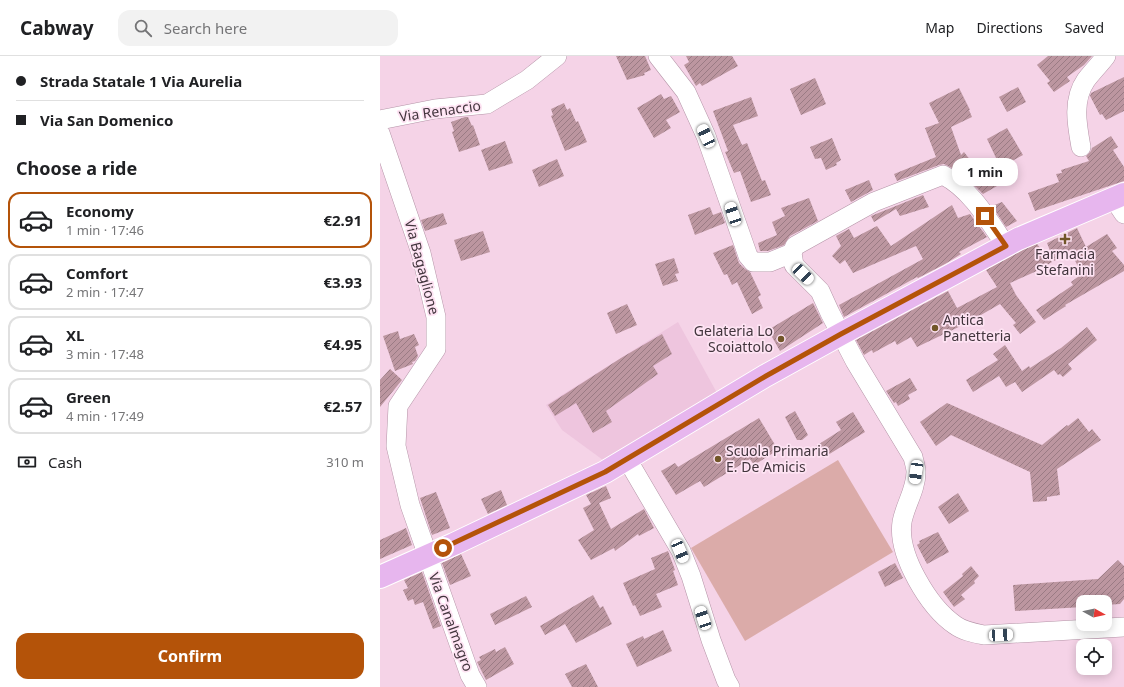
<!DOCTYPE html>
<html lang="en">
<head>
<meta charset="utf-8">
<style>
  :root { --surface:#fff; --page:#f2f2f2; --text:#202124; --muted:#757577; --line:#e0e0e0; --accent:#b45309 }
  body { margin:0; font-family:"Noto Sans",sans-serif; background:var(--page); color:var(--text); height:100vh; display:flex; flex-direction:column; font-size:15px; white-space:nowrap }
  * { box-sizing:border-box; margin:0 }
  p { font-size:13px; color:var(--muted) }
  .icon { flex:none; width:22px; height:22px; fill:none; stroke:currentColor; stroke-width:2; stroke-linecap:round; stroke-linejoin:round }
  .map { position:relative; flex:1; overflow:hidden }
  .sheet { display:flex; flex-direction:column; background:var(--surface); width:380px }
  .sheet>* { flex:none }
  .hud { display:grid; align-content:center; height:88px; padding:0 16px; background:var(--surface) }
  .needle { width:26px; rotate:98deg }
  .buttons { position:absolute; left:696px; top:539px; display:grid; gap:8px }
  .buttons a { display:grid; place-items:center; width:36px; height:36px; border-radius:8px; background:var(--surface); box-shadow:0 2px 10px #0003; font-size:20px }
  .end { position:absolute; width:18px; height:18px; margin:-9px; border:5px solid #b45309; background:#fff; box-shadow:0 0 0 2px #fff }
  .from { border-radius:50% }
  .bubble { position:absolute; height:28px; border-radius:12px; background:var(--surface); box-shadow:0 2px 10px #0003; font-size:13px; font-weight:700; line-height:28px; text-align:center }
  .car { position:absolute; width:12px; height:24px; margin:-12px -6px; border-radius:5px; box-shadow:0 0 3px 1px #0007; background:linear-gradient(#fff 24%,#345 0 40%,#fff 0 76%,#345 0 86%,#fff 0) }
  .hud b { display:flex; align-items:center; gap:14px; height:38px; font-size:15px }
  .hud b+b { border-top:1px solid var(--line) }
  .hud i { width:10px; height:10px; background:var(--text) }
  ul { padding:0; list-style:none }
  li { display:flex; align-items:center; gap:12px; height:56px; margin:0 8px 6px; padding:0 8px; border:2px solid var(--line); border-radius:12px }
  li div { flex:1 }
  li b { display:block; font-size:15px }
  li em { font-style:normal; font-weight:700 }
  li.current { border-color:var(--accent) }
  li>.icon { width:36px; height:36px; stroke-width:1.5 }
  h2 { padding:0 16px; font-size:18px; line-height:48px }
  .pay { display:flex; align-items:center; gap:10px; height:44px; padding:0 16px; font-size:15px }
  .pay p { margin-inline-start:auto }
  .cta { display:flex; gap:8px; margin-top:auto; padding:8px 16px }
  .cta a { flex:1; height:46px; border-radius:12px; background:var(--accent); color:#fff; font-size:16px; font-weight:700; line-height:46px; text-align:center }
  header { display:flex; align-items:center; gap:24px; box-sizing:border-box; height:56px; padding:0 20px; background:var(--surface); border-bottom:1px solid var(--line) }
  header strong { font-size:19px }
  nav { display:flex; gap:22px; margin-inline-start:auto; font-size:14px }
  .search { width:280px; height:36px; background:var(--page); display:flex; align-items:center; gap:10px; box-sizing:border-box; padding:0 14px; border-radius:12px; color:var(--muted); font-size:15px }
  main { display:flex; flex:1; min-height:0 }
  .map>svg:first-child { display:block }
  .built { fill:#eec5de }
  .green { fill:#dbaba9 }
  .building { fill:url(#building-hatch) }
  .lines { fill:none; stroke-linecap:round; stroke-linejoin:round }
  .minor-casing { stroke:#b494a7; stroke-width:20 }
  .major-casing { stroke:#fff; stroke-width:24 }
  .minor { stroke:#fff; stroke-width:19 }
  .major { stroke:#e7b6ee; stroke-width:22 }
  .route { stroke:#b45309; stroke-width:5 }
  .poi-dot { fill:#715628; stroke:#fee3f3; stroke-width:1.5 }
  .labels { text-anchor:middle; stroke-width:3.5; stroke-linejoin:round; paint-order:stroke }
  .street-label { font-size:14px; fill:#42353d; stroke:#fee3f3 }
  .poi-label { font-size:14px; fill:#42353d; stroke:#fee3f3; text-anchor:start }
</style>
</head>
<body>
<header>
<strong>Cabway</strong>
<div class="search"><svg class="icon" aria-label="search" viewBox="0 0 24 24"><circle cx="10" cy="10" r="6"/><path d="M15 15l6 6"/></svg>Search here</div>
<nav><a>Map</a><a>Directions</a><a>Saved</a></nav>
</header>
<main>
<section class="sheet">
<div class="hud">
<b><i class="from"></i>Strada Statale 1 Via Aurelia</b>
<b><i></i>Via San Domenico</b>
</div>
<h2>Choose a ride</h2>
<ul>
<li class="current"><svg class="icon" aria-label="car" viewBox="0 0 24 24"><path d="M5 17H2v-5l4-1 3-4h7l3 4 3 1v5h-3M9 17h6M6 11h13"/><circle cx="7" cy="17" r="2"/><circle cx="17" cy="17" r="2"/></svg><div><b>Economy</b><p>1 min · 17:46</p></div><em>€2.91</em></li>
<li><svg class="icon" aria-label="car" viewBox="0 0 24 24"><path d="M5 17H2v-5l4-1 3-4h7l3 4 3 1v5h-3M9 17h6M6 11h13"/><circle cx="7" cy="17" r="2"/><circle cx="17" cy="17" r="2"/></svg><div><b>Comfort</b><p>2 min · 17:47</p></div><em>€3.93</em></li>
<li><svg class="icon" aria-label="car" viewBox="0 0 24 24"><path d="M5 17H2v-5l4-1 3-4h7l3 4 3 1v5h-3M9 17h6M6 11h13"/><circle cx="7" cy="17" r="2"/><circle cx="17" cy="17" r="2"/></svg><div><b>XL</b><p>3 min · 17:48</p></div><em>€4.95</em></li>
<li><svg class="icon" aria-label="car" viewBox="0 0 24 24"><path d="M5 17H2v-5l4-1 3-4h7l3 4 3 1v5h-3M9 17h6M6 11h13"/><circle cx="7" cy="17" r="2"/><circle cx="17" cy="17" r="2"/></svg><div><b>Green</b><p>4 min · 17:49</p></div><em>€2.57</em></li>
</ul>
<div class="pay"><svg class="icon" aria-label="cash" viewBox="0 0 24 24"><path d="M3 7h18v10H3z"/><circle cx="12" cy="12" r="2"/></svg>Cash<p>310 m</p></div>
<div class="cta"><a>Confirm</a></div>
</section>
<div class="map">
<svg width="744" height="631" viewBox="0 0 744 631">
  <defs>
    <pattern id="building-hatch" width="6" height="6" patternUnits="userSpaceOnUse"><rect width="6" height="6" fill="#bc96a0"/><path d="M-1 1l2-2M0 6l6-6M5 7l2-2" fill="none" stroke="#9a7b84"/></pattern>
  </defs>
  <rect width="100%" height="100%" fill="#f5d3e7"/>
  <path class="built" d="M298,266L337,337L223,404L182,374L166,349Z"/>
  <path class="green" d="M458,404L513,496L365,585L311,492Z"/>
  <path class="building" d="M236,0H265L271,14L264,17L265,19L247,24Z
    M306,0H352L358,10L322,30L320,27L316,30L304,9L309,6Z
    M668,0H712L704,9L687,21L690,25L674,36L667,27L670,25L657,9Z
    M744,21V55L726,64L722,58L720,59L710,40L711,37Z
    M435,22L446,48L421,59L410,33Z
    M638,31L646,46L627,56L619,41Z
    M579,32L590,54H589L592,61L571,71L581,99L584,96L600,117L618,106L607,83L627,72L643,99L630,106L638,118L603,138L590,125L580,116L564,108L559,109L517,125L514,118L556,101L545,72L559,67L549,47Z
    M281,38L284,43L291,40L300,56L286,64L291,72L274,82L257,52Z
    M371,41L378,60L353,69L362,89L367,87L382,125L385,124L391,139L371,146L360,115L354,117L345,96L348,95L333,55Z
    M184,47L187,54L190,52L196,66L198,65L207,86L185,95L171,60L173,59L171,53Z
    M85,61H88L92,70L93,69L100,89L79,96L72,76L74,75L71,66Z
    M731,80L738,91L733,94L744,111V125L655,155L648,137L679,126L676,118L682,117L681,114L709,105L706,100L711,95L712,92Z
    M452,82L461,104L456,107L457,109L446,114L441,102L435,103L430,91Z
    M125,85L133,107L109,115L101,94Z
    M177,103L184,120L159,131L152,114Z
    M489,124L493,134L471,146L465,134Z
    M543,139L549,151L520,160L516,153L494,166L491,160Z
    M429,142L438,165L410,180L404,189L388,195H380L378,187L397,179L392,166L405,160L401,152Z
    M622,146L637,165L626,171L612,150Z
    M572,149L578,162L590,158L607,181L579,196L581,198L565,208L538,222L537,221L464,261L459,249L543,203L536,190L473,217L465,204L460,208L452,200L461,190L456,180L469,173L474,182L497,170L511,190Z
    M330,151L333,159L341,156L345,167L315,179L308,159Z
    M63,157L67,168L45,175L41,164Z
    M697,172L706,191L727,178L737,192L732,195L744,209V215L685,249L686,250L664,264L656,254L693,229L691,226L702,218L691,197L674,205L667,187Z
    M103,175L110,196L81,205L74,184Z
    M657,188L672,206L667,209L668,210L630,227L636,239L656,266L640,278L633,269L636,267L620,248L587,267L537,291L531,281L517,289L515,285L493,297L492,294L484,299L476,284L568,235L577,252L617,231L606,214L643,194Z
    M353,189L359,207L365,213L370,216L381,239L378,241L383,252L372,258L357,226L352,229L347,218L344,219L333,197Z
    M294,202L299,217L295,218L298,225L283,230L275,208Z
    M433,247L443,267L400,295L388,274Z
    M247,248L257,269L236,278L227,257Z
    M707,271L717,284L688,308L692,313L683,321L680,318L678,319L674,314L642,336L635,326L626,331L619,320L593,336L586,324L618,304L613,298L625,289L642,315L649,310L650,312L681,292Z
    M18,275L20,283L34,278L39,289L35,291L38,300L35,305L32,306L33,308L15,315L3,280Z
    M282,278L292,298L273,310L278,318L226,355L232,366L213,377L196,347L175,360L168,349L241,302Z
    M10,313L22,324L0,351V324Z
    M530,322L537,334L528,339L530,343L518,350L516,346L514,347L506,335Z
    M567,347L662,389L687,369L688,370L698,362L709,376L712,373L721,384L677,413L680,439L667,441V445L653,446L650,416L571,379L556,390L540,366Z
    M415,355L428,379L422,384H417L405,361Z
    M473,356L485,376L443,402L436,390L461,374L456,366Z
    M379,362L398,394L374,409L370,403L324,431L320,425L296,439L281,415L295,407L298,411Z
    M226,430L231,442L219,447L231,473L264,453L274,472L259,480L258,478L235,495L234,492L211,504L198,484L214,474L203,452L211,448L206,439Z
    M121,434L127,449L108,458L101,443Z
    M56,436L70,472L52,479L40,442Z
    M578,437L589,455L569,468L558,451Z
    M26,472L32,489L0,503V484Z
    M558,476L569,496L547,508L537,489L540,487L539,485Z
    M288,495L295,514L293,515L298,529L276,538L282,551L260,560L255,549L253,550L243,527L275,513L271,502Z
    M81,498L91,520L70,529L62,507Z
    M738,504L744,510V543L740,548L725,549V546H703V551L635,555L633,529L718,523Z
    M515,507L523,522L505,531L498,516Z
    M591,510L599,520L594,525L595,527L581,539L585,543L574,551L563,536L583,520L582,518Z
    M42,516L61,570L53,573L43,546L35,549L33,543L28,545L23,534L28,532L24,524Z
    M213,539L220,552L223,550L232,568L196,587L185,568L165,579L160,570Z
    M146,540L152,551L115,569L110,558Z
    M283,574L292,595L257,611L246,588L263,580L264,583Z
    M125,591L134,608L106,624L97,606L101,604L99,601L115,593L116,596Z
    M206,608L218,631H192L185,618Z"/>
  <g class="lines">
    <defs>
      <path id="minor" d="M278,0L306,36L326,80L368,200L373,206H390L412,197
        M0,64L55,53L107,48L147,24L177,0
        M0,77L41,197L56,261V293L18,350L16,390L30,449L90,619L97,631
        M701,91C697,69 692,44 706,24C712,16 720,8 726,0
        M734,143L744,158
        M412,197L414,209L440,235L450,257L475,305L533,401C534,406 536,411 536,416C536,434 525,449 522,466C517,499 549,551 575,569C583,575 594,577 604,579L744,571
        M412,197L415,190L494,146L563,119C591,133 609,165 626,190
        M247,403L301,495L311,520L331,584L346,624L350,631"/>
      <path id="major" d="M0,521L74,488L225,416L385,320L461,278L638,183L744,138"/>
    </defs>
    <use href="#minor" class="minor-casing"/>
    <use href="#major" class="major-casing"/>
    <use href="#minor" class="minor"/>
    <use href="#major" class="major"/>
  </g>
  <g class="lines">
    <path class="route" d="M63,492L225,416L386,320L461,278L626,190L605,160"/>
  </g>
  <g class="poi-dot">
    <path d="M683 177h4v4h4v4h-4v4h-4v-4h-4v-4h4z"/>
    <circle cx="555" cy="272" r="4"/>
    <circle cx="401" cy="283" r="4"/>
    <circle cx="338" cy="403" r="4"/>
  </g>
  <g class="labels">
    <g class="street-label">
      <text transform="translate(60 55) rotate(-8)" y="5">Via Renaccio</text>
      <text transform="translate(42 211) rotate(75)" y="5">Via Bagaglione</text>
      <text transform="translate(71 566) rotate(70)" y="5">Via Canalmagro</text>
    </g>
    <g class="poi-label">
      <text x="685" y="203" text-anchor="middle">Farmacia<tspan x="685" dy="16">Stefanini</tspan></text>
      <text x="563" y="269">Antica<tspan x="563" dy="16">Panetteria</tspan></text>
      <text x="393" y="280" text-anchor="end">Gelateria Lo<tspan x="393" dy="16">Scoiattolo</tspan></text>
      <text x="346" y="400">Scuola Primaria<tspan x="346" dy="16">E. De Amicis</tspan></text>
    </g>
  </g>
</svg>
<div class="buttons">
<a><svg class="needle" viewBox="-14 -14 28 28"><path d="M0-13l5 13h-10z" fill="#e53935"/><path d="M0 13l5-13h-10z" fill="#757577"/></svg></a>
<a><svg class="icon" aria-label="locate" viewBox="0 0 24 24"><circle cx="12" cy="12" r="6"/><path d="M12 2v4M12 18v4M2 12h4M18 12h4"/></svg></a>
</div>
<i class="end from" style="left:63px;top:492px"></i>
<i class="end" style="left:605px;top:160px"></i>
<div class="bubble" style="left:572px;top:102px;width:66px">1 min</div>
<i class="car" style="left:326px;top:80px;rotate:335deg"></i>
<i class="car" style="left:353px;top:158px;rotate:341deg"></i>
<i class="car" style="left:423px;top:218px;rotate:134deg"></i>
<i class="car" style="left:536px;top:416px;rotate:188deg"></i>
<i class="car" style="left:300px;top:495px;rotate:157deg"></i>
<i class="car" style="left:323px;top:562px;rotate:341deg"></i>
<i class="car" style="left:621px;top:579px;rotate:87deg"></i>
</div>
</main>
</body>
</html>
